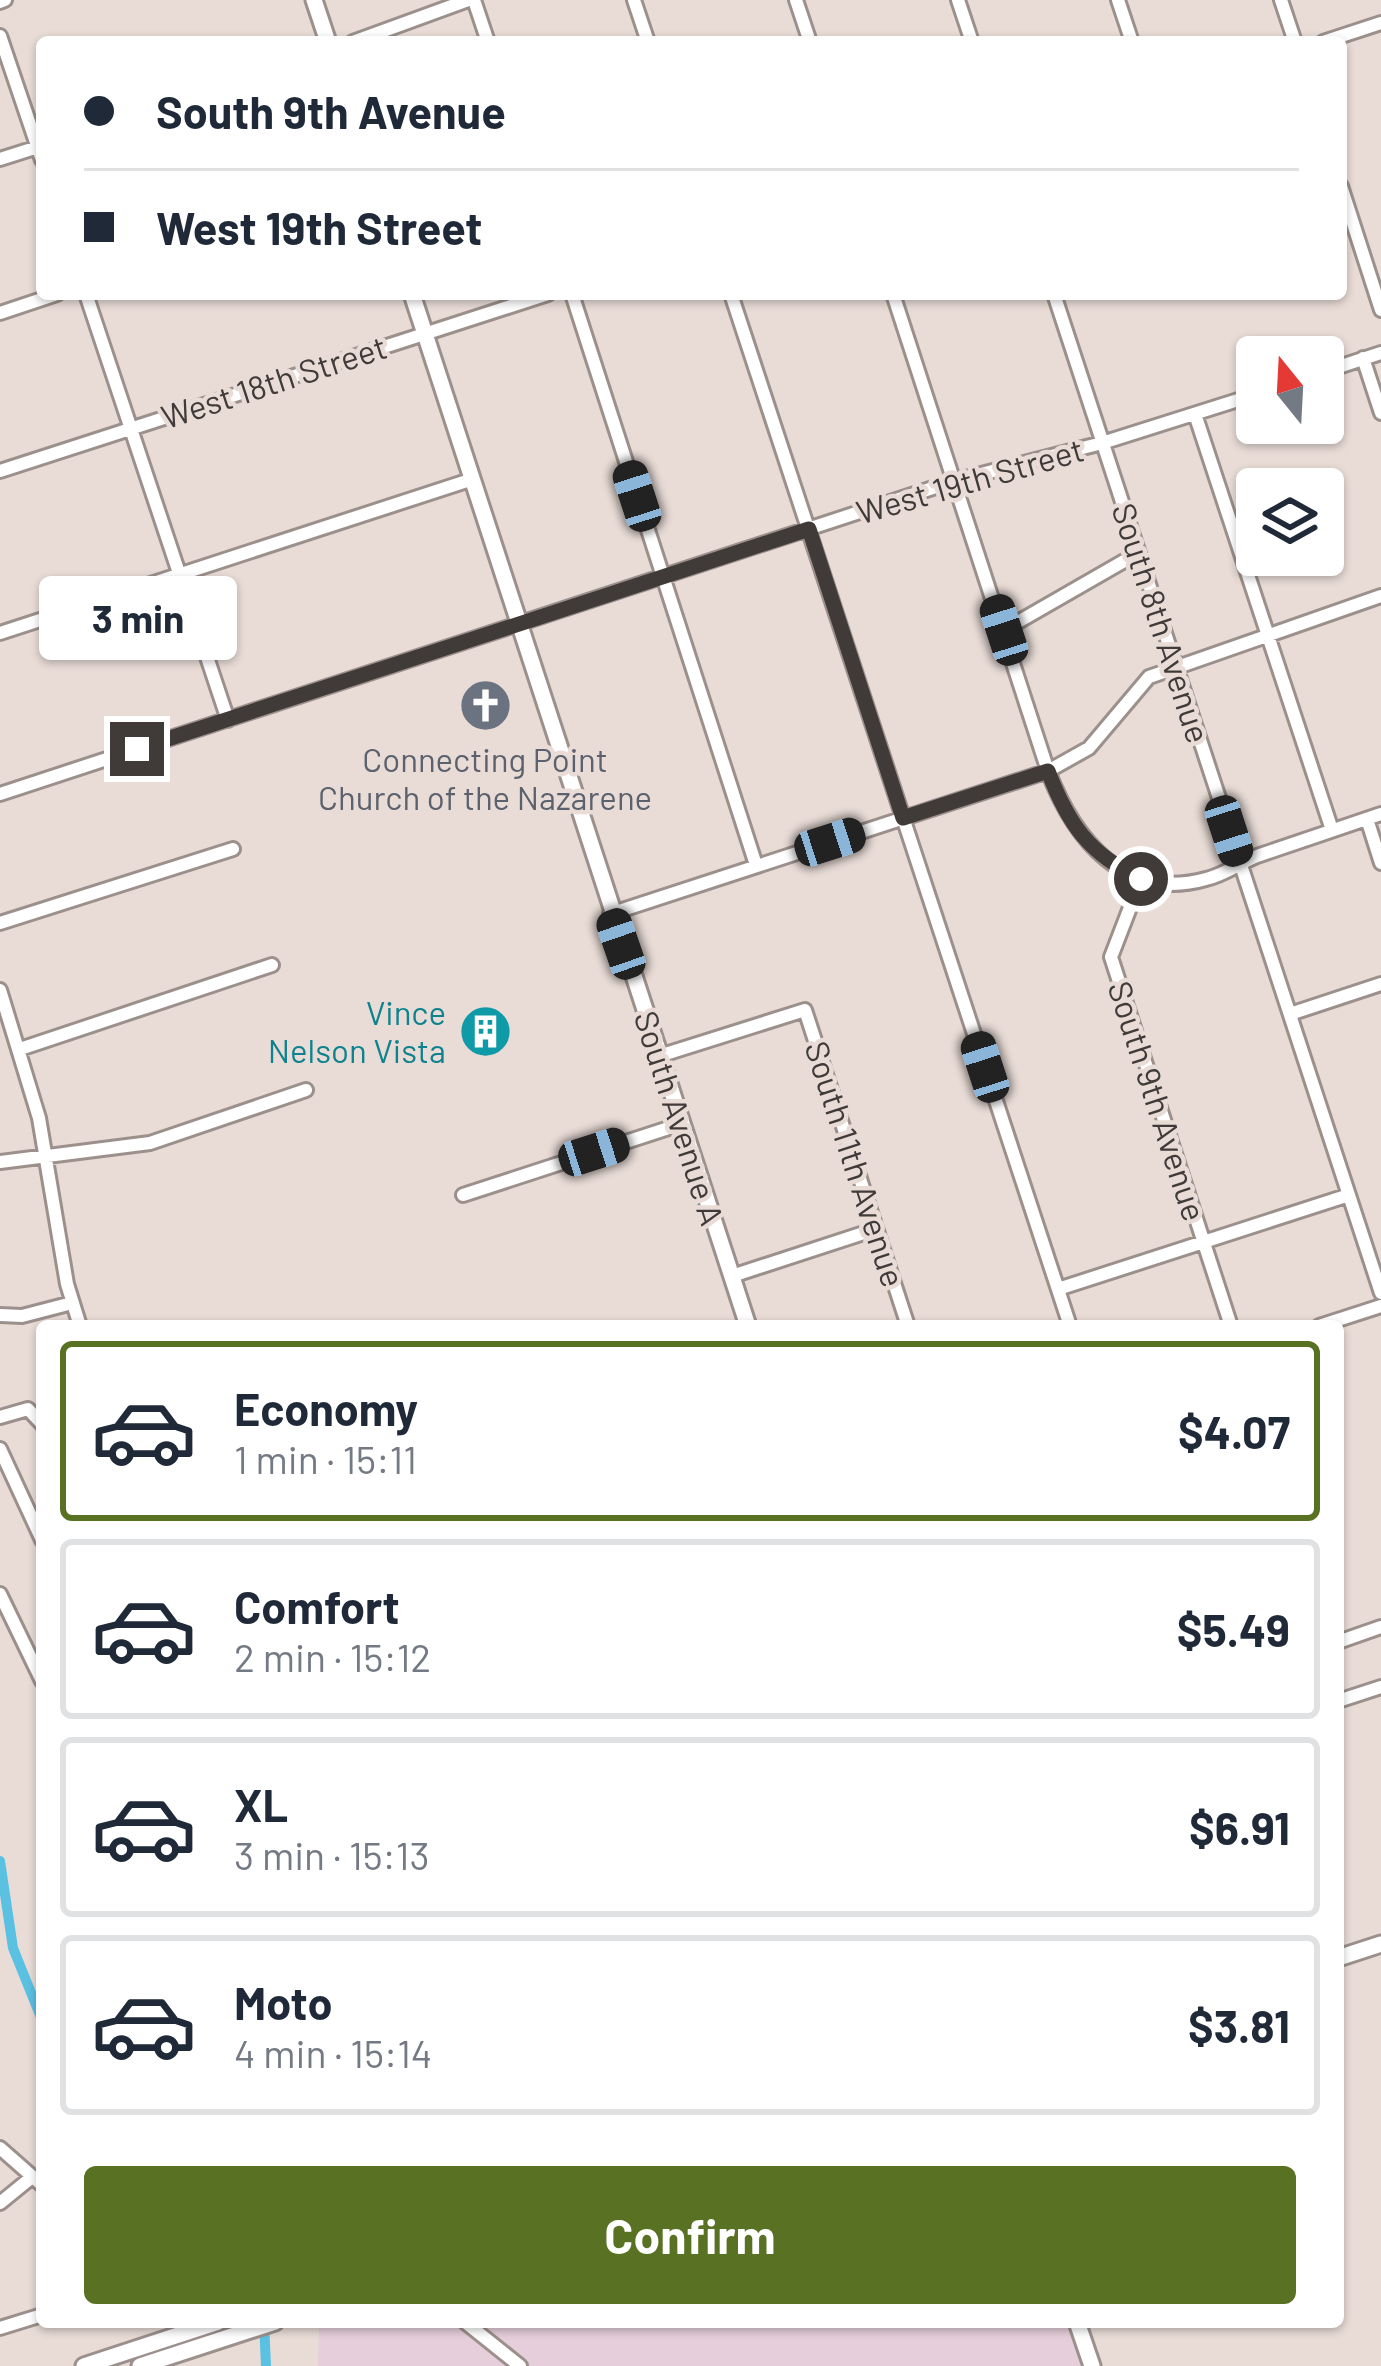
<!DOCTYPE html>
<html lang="en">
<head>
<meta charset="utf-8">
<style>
  :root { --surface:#fff; --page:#f2f2f3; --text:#1f2937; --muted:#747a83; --line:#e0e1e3; --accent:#597122 }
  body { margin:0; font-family:Barlow,sans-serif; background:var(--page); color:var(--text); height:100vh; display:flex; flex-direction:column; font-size:45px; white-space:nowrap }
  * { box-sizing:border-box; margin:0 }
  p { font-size:39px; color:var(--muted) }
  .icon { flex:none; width:66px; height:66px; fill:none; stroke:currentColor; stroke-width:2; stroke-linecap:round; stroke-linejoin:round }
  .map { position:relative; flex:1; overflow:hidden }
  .side { position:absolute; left:36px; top:1320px; width:1308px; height:1008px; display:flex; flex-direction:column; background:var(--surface); border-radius:12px; box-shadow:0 3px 9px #0004 }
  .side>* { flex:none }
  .banner { position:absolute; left:36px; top:36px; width:1311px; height:264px; border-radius:12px; box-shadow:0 3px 9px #0004; display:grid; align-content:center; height:264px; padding:0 48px; background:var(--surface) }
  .needle { width:78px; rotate:342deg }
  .controls { position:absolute; left:1236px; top:336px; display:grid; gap:24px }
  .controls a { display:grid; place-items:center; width:108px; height:108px; border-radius:12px; background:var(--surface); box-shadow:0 3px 9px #0004; font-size:60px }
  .end { position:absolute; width:54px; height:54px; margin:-27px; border:15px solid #403b39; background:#fff; box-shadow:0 0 0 6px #fff }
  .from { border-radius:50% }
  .bubble { position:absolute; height:84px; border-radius:12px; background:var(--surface); box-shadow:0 3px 9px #0004; font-size:39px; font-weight:700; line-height:84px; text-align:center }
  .car { position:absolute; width:36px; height:72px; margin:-36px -18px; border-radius:15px; box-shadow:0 0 9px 3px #0007; background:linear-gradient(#222 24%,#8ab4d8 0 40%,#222 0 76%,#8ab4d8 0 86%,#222 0) }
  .banner b { display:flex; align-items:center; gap:42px; height:114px; font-size:45px }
  .banner b+b { border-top:3px solid var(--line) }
  .banner i { width:30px; height:30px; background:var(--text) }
  ul { padding:21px 0 0; list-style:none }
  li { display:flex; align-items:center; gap:36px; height:180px; margin:0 24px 18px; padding:0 24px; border:6px solid var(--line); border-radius:12px }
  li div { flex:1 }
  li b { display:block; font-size:45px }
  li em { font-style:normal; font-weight:700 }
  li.selected { border-color:var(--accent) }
  li>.icon { width:108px; height:108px; stroke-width:1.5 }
  .button { display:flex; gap:24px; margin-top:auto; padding:24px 48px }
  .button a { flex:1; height:138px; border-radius:12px; background:var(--accent); color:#fff; font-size:48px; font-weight:700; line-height:138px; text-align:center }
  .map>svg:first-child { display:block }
  .medical { fill:#e6ceda }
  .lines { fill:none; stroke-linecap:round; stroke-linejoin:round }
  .canal { stroke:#5bc1e3; stroke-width:10 }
  .minor-casing { stroke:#9c908c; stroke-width:18 }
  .major-casing { stroke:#9c908c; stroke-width:21 }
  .minor { stroke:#fff; stroke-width:12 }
  .major { stroke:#fff; stroke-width:15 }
  .route { stroke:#403b39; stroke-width:15 }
  .labels { text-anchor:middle; stroke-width:9; stroke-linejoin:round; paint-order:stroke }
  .street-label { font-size:33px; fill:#403b39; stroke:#e9dcd7 }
  .worship-label { font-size:33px; fill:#5b616d; stroke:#e9dcd7 }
  .culture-label { font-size:33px; fill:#0d838f; stroke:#e9dcd7; text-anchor:end }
</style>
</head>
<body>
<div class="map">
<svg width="1381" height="2366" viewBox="0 0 1381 2366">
  <rect width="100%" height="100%" fill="#e9dcd7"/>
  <path class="medical" d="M319,2322H1077L1092,2366H318Z"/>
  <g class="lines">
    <path class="canal" d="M0,1861L13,1948L42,2020
      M264,2322L266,2366"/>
    <defs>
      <path id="minor" d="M474,0L488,42
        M634,0L648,42
        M796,0L810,42
        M958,0L972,42
        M1118,0L1132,42
        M1281,0L1295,42
        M0,2L5,0
        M0,36L42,160
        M353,42L468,0
        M1323,42L1381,23
        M0,159L41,146
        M1341,186L1381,310
        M86,294L228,720
        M572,294L756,865
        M731,294L1070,1326
        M893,294L1048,771C1074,839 1124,902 1206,879C1224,875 1240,863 1257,856C1298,842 1340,828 1381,814
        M1054,294L1381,1293
        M0,313L57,294
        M1363,358L1381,413
        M1323,372L1381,353
        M1195,414L1332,830
        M0,471L548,294
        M1004,630L1138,553
        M0,633L473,479
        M0,794L954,481L1102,443L1257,394
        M1367,819L1381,863
        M1141,879L1111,957L1231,1326
        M610,914L1048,771L1089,748L1149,677L1381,596
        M0,923L233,849
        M0,990L39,1118L67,1284L80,1326
        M1290,1014L1381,984
        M20,1049L272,965
        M659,1056L805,1010L908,1326
        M0,1162L150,1143L306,1090
        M463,1195L681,1124
        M732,1276L876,1229
        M1058,1289L1349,1195
        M0,1315L22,1316L72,1303
        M1319,1326L1381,1306
        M0,1417L28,1409L42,1424
        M0,1449L42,1540
        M0,1594L42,1681
        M1338,1642L1381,1627
        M1338,1701L1381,1687
        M0,2148L42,2185
        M0,2203L32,2177
        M465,2322L520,2366
        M0,2328L42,2315"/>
      <path id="major" d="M314,0L328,42
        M412,294L748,1326
        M1338,1958L1381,1944
        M1077,2322L1092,2366
        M84,2366L218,2322
        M140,2366L275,2322"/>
    </defs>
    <use href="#minor" class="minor-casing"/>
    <use href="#major" class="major-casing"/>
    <use href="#minor" class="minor"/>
    <use href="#major" class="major"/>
  </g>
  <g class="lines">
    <path class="route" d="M137,749L809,529L903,818L1048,771C1068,824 1089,854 1141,879"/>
  </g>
  <defs>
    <symbol id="church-disc" viewBox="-11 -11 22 22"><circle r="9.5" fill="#6b7280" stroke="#e9dcd7"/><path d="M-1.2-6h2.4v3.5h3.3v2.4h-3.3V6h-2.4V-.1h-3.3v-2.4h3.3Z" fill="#fff"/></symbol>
    <symbol id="building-disc" viewBox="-11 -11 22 22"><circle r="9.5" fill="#0f9aa8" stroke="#e9dcd7"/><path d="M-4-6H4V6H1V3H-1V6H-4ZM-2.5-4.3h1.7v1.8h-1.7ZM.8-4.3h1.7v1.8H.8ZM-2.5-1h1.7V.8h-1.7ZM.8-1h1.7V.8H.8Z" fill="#fff"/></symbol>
  </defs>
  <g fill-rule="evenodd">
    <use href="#church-disc" x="456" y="676" width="59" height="59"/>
    <use href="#building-disc" x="456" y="1002" width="59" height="59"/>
  </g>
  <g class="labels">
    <g class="street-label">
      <text transform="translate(274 382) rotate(-18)" y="12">West 18th Street</text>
      <text transform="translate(970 481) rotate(-16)" y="12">West 19th Street</text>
      <text transform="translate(1161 623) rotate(72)" y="12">South 8th Avenue</text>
      <text transform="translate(1157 1101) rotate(72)" y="12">South 9th Avenue</text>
      <text transform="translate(679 1118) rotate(72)" y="12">South Avenue A</text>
      <text transform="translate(855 1164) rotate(72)" y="12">South 11th Avenue</text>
    </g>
    <g class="worship-label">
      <text x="485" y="772">Connecting Point<tspan x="485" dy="38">Church of the Nazarene</tspan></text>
    </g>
    <g class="culture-label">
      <text x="446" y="1025">Vince<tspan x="446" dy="38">Nelson Vista</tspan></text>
    </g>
  </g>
</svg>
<div class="controls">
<a><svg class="needle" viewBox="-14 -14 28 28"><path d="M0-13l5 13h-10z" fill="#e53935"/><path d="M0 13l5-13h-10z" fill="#747a83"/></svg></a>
<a><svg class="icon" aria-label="layers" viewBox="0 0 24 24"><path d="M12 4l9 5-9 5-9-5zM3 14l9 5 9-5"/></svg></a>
</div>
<i class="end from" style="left:1141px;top:879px"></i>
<i class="end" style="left:137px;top:749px"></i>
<div class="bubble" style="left:39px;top:576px;width:198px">3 min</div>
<i class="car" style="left:637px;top:496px;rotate:342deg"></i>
<i class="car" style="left:1004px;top:630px;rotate:342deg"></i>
<i class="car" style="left:1229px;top:831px;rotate:162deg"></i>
<i class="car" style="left:830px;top:842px;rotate:72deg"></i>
<i class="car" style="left:621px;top:944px;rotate:341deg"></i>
<i class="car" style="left:985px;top:1067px;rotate:342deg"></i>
<i class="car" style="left:594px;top:1152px;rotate:72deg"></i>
<div class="banner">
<b><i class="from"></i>South 9th Avenue</b>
<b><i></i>West 19th Street</b>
</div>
<section class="side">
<ul>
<li class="selected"><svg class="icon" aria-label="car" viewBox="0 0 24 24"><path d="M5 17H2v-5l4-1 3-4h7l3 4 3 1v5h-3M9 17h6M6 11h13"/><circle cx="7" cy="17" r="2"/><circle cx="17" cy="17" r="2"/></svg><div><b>Economy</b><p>1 min · 15:11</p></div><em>$4.07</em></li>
<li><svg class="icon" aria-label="car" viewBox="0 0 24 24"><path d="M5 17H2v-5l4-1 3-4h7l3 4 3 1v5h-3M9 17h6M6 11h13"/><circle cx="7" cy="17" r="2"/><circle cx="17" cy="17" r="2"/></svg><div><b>Comfort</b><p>2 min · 15:12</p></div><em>$5.49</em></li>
<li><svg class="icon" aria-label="car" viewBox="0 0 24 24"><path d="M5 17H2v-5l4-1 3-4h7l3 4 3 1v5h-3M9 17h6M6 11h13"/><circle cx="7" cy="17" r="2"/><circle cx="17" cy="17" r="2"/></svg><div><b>XL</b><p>3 min · 15:13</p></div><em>$6.91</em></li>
<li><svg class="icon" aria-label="car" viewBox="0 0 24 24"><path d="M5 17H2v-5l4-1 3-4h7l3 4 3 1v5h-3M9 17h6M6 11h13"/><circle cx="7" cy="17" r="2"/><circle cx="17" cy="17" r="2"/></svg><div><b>Moto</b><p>4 min · 15:14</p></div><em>$3.81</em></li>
</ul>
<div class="button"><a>Confirm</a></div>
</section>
</div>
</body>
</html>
